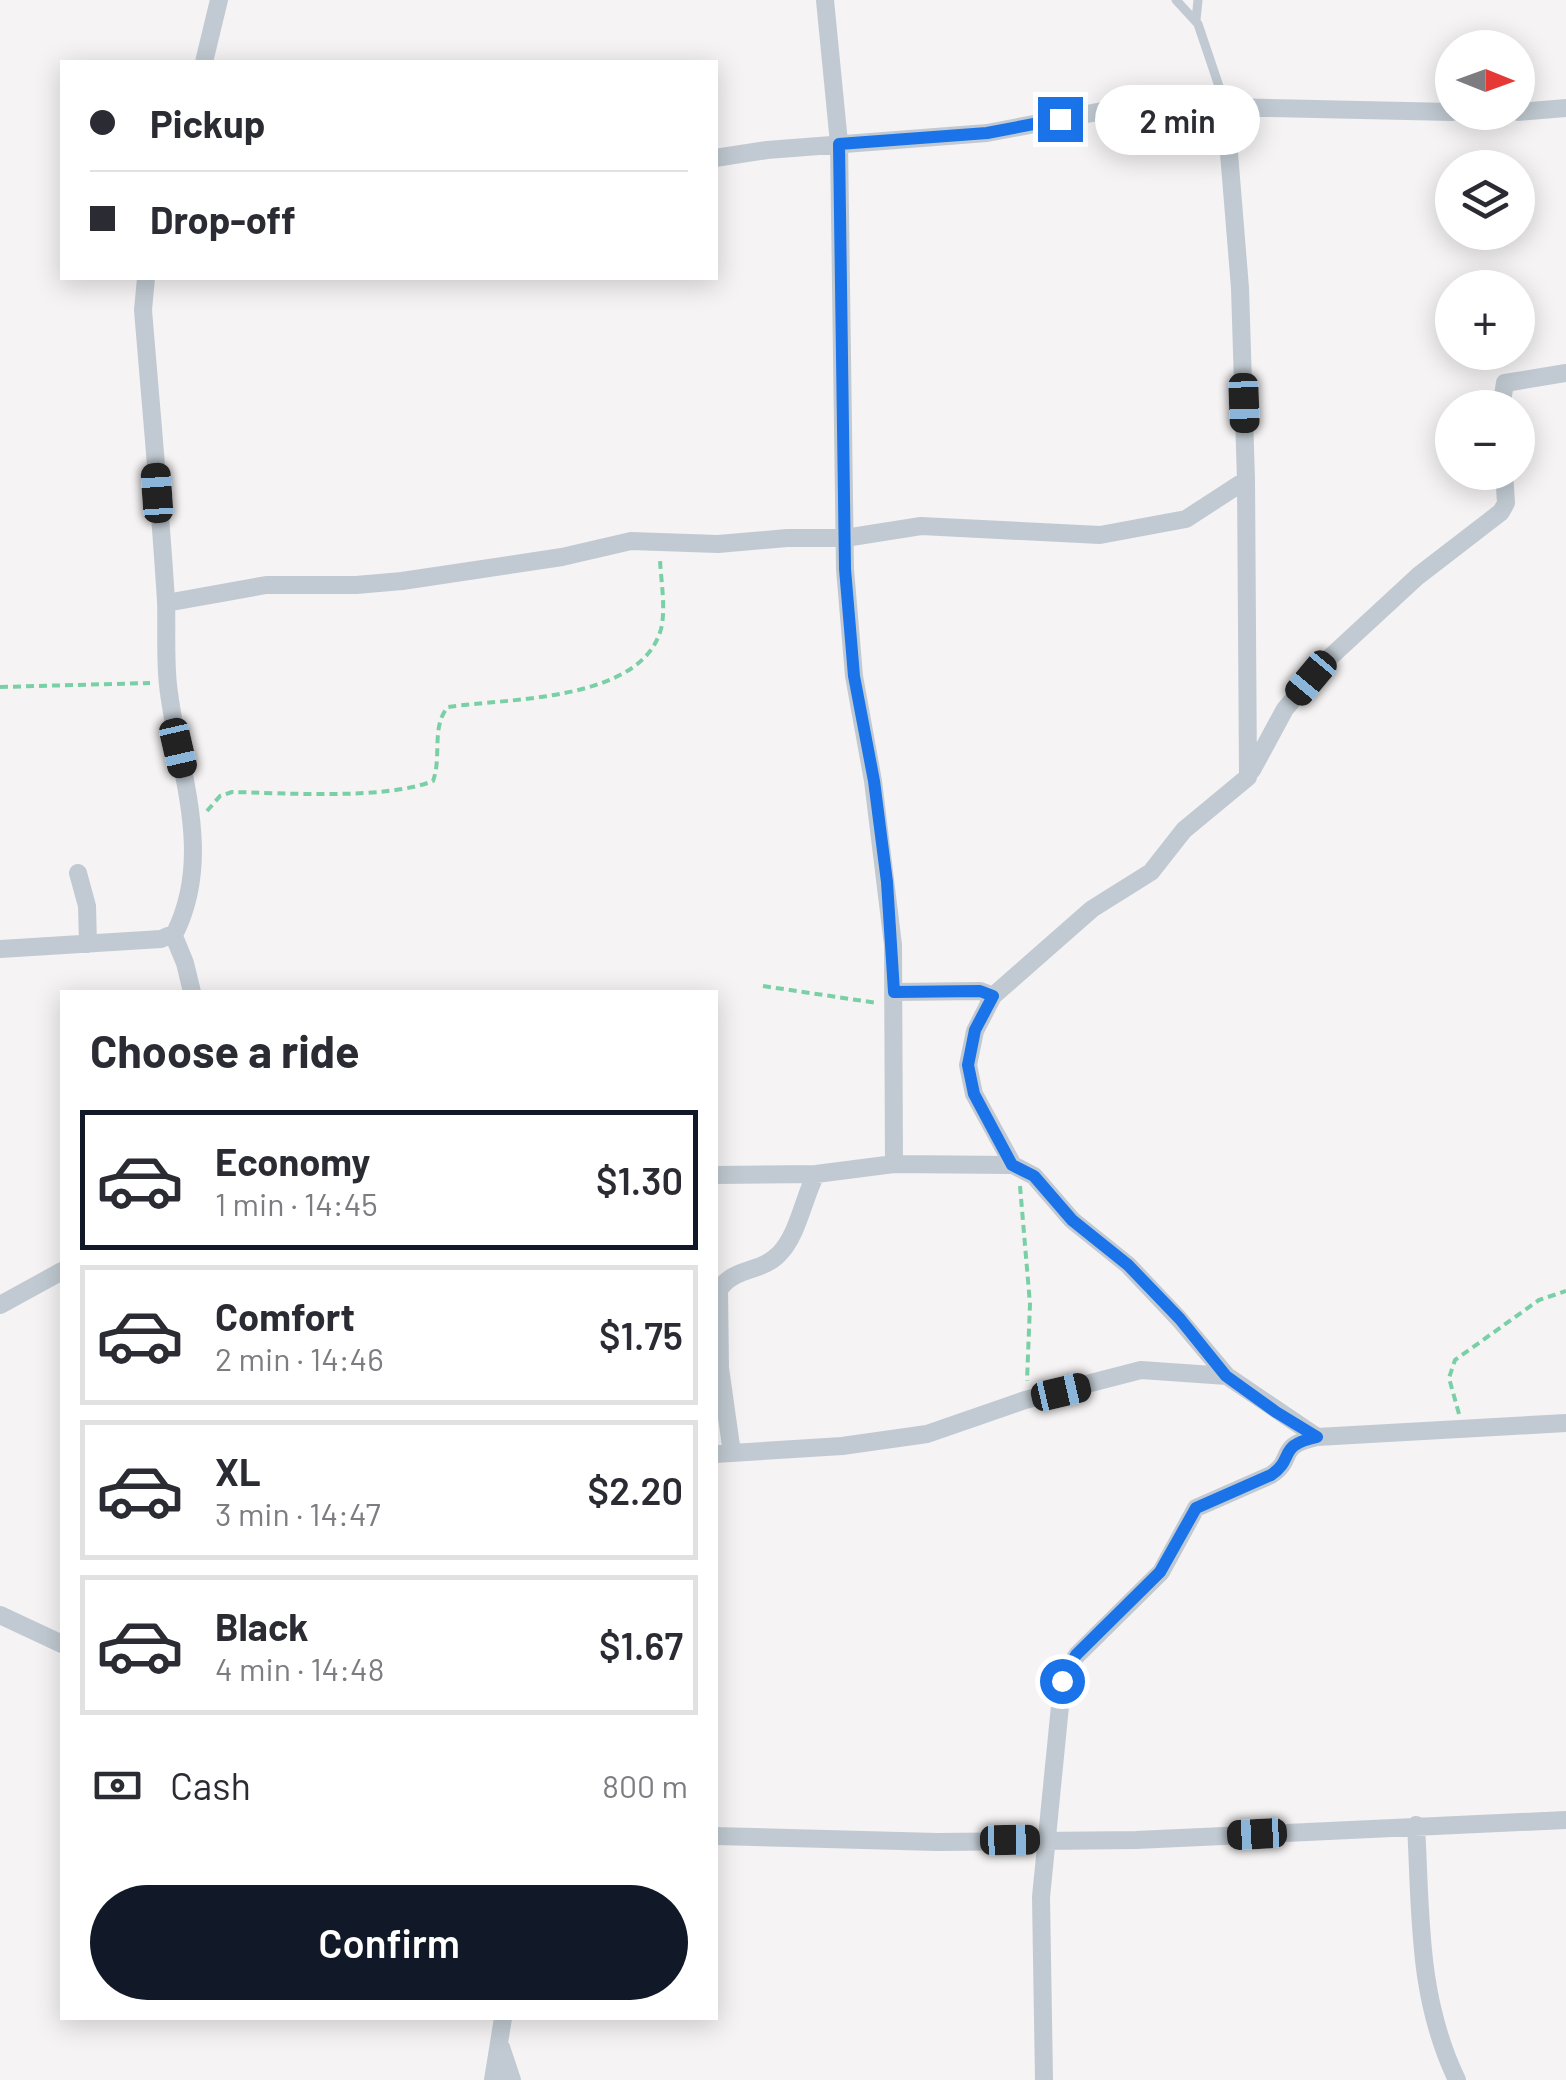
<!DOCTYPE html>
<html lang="en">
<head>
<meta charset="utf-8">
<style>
  :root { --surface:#fff; --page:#f7f7f7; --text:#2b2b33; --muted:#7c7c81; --line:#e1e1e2; --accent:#111827 }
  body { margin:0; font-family:Barlow,sans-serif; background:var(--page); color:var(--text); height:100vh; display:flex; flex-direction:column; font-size:38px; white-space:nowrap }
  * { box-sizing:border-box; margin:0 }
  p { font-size:32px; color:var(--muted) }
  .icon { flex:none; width:55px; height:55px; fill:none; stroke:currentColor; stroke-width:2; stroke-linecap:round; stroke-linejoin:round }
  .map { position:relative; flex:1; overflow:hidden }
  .drawer { position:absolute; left:60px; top:990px; width:658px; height:1030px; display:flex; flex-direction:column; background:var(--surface); border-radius:0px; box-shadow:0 5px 25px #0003 }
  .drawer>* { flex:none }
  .guide { position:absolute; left:60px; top:60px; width:658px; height:220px; border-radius:0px; box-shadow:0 5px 25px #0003; display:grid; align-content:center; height:220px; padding:0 30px; background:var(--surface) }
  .needle { width:65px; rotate:91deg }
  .buttons { position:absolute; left:1435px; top:30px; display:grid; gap:20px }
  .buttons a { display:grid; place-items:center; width:100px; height:100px; border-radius:50%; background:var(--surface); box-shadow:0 5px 25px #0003; font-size:50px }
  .end { position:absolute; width:45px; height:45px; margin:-22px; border:12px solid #1a73e8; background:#fff; box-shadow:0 0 0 5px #fff }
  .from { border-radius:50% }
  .bubble { position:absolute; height:70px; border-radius:35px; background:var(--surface); box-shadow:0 5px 25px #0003; font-size:32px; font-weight:600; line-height:70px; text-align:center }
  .car { position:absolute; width:30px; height:60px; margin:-30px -15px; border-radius:12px; box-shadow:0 0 8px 2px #0007; background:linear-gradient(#222 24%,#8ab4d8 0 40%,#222 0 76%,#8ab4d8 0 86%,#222 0) }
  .guide b { display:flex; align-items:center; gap:35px; height:95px; font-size:38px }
  .guide b+b { border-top:2px solid var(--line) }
  .guide i { width:25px; height:25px; background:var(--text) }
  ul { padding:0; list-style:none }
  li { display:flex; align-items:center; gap:30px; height:140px; margin:0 20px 15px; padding:0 10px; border:5px solid var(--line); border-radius:0px }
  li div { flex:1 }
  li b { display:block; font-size:38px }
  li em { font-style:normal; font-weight:600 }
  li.on { border-color:var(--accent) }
  li>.icon { width:90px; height:90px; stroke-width:1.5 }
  h2 { padding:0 30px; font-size:45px; line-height:120px }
  .pay { display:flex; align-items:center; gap:25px; height:110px; padding:0 30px; font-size:38px }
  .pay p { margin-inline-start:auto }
  .action { display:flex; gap:20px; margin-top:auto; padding:20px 30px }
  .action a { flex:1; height:115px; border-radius:60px; background:var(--accent); color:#fff; font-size:40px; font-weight:600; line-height:115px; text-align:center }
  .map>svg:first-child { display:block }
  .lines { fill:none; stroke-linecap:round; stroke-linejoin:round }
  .path { stroke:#7ad0a6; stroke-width:4; stroke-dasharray:8 5; stroke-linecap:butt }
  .lane { stroke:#c1cad2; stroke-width:9 }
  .street { stroke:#c1cad2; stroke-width:18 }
  .route { stroke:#1a73e8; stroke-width:12 }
</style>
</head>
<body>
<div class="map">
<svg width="1566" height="2080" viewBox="0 0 1566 2080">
  <rect width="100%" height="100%" fill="#f5f3f3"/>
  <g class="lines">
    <path class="path" d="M0,687L150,683
      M207,811L220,796L232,792C285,793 386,800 433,781C442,757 431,726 448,707C508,698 641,702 661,629C666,609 661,581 660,560
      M763,986L877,1003
      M1020,1186L1030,1304L1027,1381
      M1459,1414L1449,1378L1455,1360L1539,1300L1566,1291"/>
    <path class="lane" d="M1176,0L1198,24L1225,104
      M1196,20L1198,0"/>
    <path class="street" d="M825,0L839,143L845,569L854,676L873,781L893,945L894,1164
      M204,62L219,0
      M1518,112L1566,108
      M715,158L767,150L987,133L1134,105L1452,112
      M1501,408L1505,383L1566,373
      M166,603L266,585H356L402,581L562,557L631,541L718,544L787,538H845L921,526L1100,535L1186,519L1246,480
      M1252,770L1285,709L1326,661L1418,576L1501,512L1506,503L1504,472
      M78,873L87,906L88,944
      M173,934L185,963L192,992
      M0,949L161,939L175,933C215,852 177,768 168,685C165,657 167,628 166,601C160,504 151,407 143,310L146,278
      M894,992L980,991L993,996
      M1013,1165L974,1094L968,1065L975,1031L993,996L1092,909L1151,872L1184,830L1248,777L1246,480L1240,288L1225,104
      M715,1175L816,1174L894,1164L1013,1165L1034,1176L1072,1220L1128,1265L1179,1319L1227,1376L1317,1437L1566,1423
      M0,1305L62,1271
      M732,1453L720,1368L719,1290C733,1267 761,1273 779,1254C798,1235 803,1199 816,1174
      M715,1454L842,1446L927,1434L1025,1400L1141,1370L1227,1376
      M0,1615L62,1644
      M1416,1825C1421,1915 1417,1997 1457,2080
      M715,1836L937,1842L1136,1840L1566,1820
      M501,2047L512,2080
      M493,2080L503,2018
      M1044,2080L1041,1897L1063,1676L1077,1655L1161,1572L1196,1508L1271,1475C1296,1459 1275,1446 1317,1437"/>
  </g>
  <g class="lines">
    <path class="route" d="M1060,119L987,133L839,144L845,569L854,676L874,781L887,882L894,992L980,991L993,996L975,1030L968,1065L974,1094L1012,1165L1034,1176L1072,1220L1128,1265L1180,1319L1226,1376L1276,1412L1317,1437C1276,1446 1296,1458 1271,1475L1196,1508L1160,1572L1076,1655L1062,1681"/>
  </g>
</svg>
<div class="buttons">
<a><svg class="needle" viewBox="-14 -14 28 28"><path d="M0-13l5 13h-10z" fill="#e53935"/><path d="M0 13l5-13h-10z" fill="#7c7c81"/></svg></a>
<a><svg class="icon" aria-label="layers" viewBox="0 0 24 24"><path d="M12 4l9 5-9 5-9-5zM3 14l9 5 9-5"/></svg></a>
<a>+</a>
<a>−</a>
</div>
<i class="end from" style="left:1062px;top:1681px"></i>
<i class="end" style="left:1060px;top:119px"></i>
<div class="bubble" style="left:1095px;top:85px;width:165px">2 min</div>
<i class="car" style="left:1244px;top:403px;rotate:178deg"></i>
<i class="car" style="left:157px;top:493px;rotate:356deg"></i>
<i class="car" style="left:1311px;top:678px;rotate:220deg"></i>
<i class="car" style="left:178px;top:748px;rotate:167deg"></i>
<i class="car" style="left:1061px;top:1392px;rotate:77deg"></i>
<i class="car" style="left:1257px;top:1834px;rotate:267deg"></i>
<i class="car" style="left:1010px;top:1840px;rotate:89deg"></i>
<div class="guide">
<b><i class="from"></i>Pickup</b>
<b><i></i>Drop-off</b>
</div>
<section class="drawer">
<h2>Choose a ride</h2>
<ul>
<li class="on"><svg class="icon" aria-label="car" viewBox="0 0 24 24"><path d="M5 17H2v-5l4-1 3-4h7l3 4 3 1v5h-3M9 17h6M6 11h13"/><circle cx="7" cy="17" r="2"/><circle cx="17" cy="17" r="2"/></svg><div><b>Economy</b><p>1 min · 14:45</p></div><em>$1.30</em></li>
<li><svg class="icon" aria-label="car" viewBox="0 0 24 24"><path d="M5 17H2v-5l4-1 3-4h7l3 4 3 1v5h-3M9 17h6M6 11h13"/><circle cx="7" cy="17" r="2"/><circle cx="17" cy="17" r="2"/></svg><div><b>Comfort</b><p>2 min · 14:46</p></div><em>$1.75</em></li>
<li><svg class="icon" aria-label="car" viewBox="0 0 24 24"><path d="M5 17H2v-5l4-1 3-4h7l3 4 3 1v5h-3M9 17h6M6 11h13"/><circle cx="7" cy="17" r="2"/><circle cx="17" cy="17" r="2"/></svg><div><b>XL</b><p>3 min · 14:47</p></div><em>$2.20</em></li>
<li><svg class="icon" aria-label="car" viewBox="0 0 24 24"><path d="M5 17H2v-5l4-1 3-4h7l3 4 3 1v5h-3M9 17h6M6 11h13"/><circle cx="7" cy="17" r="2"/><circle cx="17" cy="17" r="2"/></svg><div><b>Black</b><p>4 min · 14:48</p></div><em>$1.67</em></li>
</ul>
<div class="pay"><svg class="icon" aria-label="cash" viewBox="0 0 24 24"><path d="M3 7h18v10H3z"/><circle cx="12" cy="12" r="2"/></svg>Cash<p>800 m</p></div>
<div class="action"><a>Confirm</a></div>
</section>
</div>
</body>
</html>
